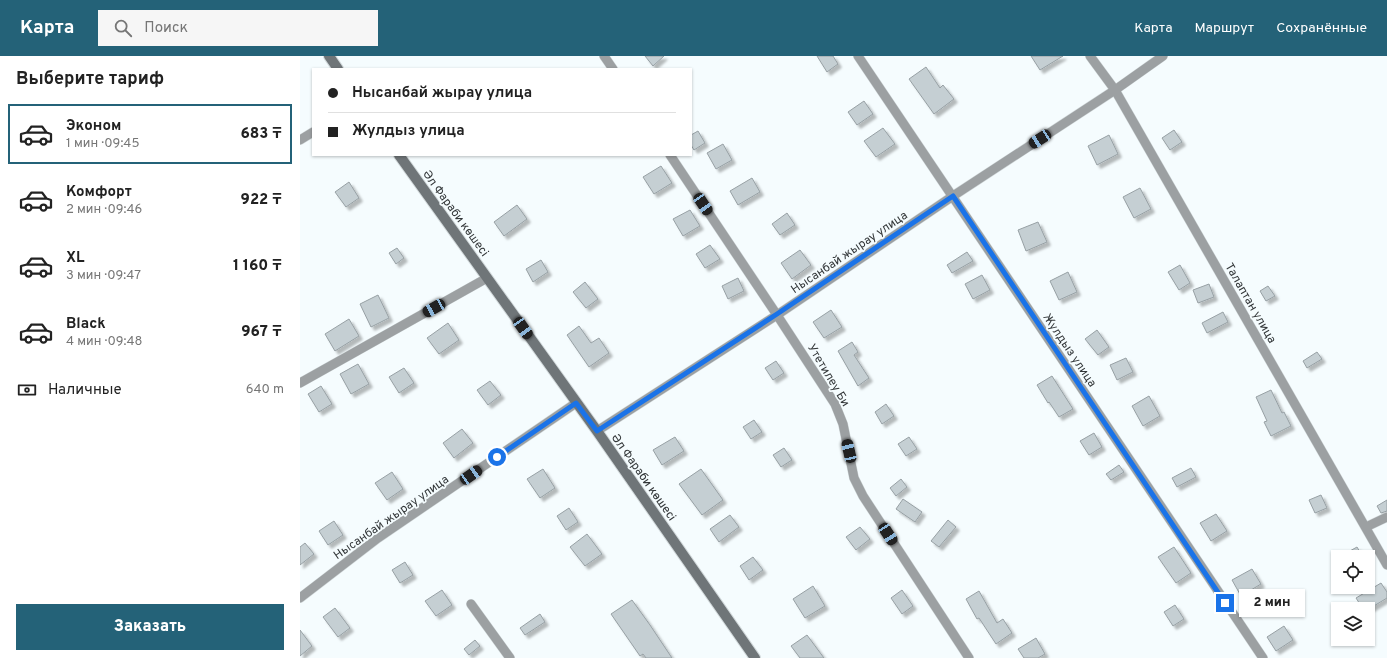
<!DOCTYPE html>
<html lang="ru">
<head>
<meta charset="utf-8">
<style>
  :root { --surface:#fff; --page:#f6f6f6; --text:#222; --muted:#767676; --line:#e0e0e0; --accent:#246278 }
  body { margin:0; font-family:Overpass,sans-serif; background:var(--page); color:var(--text); height:100vh; display:flex; flex-direction:column; font-size:15px; white-space:nowrap }
  * { box-sizing:border-box; margin:0 }
  p { font-size:13px; color:var(--muted) }
  .icon { flex:none; width:22px; height:22px; fill:none; stroke:currentColor; stroke-width:2; stroke-linecap:round; stroke-linejoin:round }
  .map { position:relative; flex:1; overflow:hidden }
  .details { display:flex; flex-direction:column; background:var(--surface); width:300px }
  .details>* { flex:none }
  .top-card { position:absolute; left:12px; top:12px; width:380px; height:88px; border-radius:0px; box-shadow:0 1px 3px #0004; display:grid; align-content:center; height:88px; padding:0 16px; background:var(--surface) }
  .buttons { position:absolute; left:1031px; top:494px; display:grid; gap:8px }
  .buttons a { display:grid; place-items:center; width:44px; height:44px; border-radius:0px; background:var(--surface); box-shadow:0 1px 3px #0004; font-size:20px }
  .end { position:absolute; width:18px; height:18px; margin:-9px; border:5px solid #1a73e8; background:#fff; box-shadow:0 0 0 2px #fff }
  .from { border-radius:50% }
  .bubble { position:absolute; height:28px; border-radius:0px; background:var(--surface); box-shadow:0 1px 3px #0004; font-size:13px; font-weight:800; line-height:28px; text-align:center }
  .car { position:absolute; width:12px; height:24px; margin:-12px -6px; border-radius:5px; box-shadow:0 0 3px 1px #0007; background:linear-gradient(#222 24%,#8ab4d8 0 40%,#222 0 76%,#8ab4d8 0 86%,#222 0) }
  .top-card b { display:flex; align-items:center; gap:14px; height:38px; font-size:15px }
  .top-card b+b { border-top:1px solid var(--line) }
  .top-card i { width:10px; height:10px; background:var(--text) }
  ul { padding:0; list-style:none }
  li { display:flex; align-items:center; gap:12px; height:60px; margin:0 8px 6px; padding:0 8px; border:2px solid transparent; border-radius:0px }
  li div { flex:1 }
  li b { display:block; font-size:15px }
  li em { font-style:normal; font-weight:800 }
  li.active { border-color:var(--accent) }
  li>.icon { width:36px; height:36px; stroke-width:1.5 }
  h2 { padding:0 16px; font-size:18px; line-height:48px }
  .pay { display:flex; align-items:center; gap:10px; height:44px; padding:0 16px; font-size:15px }
  .pay p { margin-inline-start:auto }
  .cta { display:flex; gap:8px; margin-top:auto; padding:8px 16px }
  .cta a { flex:1; height:46px; border-radius:0px; background:var(--accent); color:#fff; font-size:16px; font-weight:800; line-height:46px; text-align:center }
  header { display:flex; align-items:center; gap:24px; box-sizing:border-box; height:56px; padding:0 20px; background:var(--accent); color:#fff }
  header strong { font-size:19px }
  nav { display:flex; gap:22px; margin-inline-start:auto; font-size:14px }
  .search { width:280px; height:36px; background:var(--page); display:flex; align-items:center; gap:10px; box-sizing:border-box; padding:0 14px; border-radius:0px; color:var(--muted); font-size:15px }
  main { display:flex; flex:1; min-height:0 }
  .map>svg:first-child { display:block }
  .building { fill:#c5cfd3; stroke:#97a0a4; filter:url(#shadow) }
  .lines { fill:none; stroke-linecap:round; stroke-linejoin:round }
  .street-casing { stroke:#d2d9db; stroke-width:10 }
  .secondary-casing { stroke:#d2d9db; stroke-width:12 }
  .street { stroke:#9ca0a2; stroke-width:9 }
  .secondary { stroke:#6f7578; stroke-width:10 }
  .route { stroke:#1a73e8; stroke-width:5 }
  .labels { text-anchor:middle; stroke-width:3.5; stroke-linejoin:round; paint-order:stroke }
  .street-label { font-size:12px; fill:#333739; stroke:#f5fcfe }
</style>
</head>
<body>
<header>
<strong>Карта</strong>
<div class="search"><svg class="icon" aria-label="search" viewBox="0 0 24 24"><circle cx="10" cy="10" r="6"/><path d="M15 15l6 6"/></svg>Поиск</div>
<nav><a>Карта</a><a>Маршрут</a><a>Сохранённые</a></nav>
</header>
<main>
<section class="details">
<h2>Выберите тариф</h2>
<ul>
<li class="active"><svg class="icon" aria-label="car" viewBox="0 0 24 24"><path d="M5 17H2v-5l4-1 3-4h7l3 4 3 1v5h-3M9 17h6M6 11h13"/><circle cx="7" cy="17" r="2"/><circle cx="17" cy="17" r="2"/></svg><div><b>Эконом</b><p>1 мин · 09:45</p></div><em>683 ₸</em></li>
<li><svg class="icon" aria-label="car" viewBox="0 0 24 24"><path d="M5 17H2v-5l4-1 3-4h7l3 4 3 1v5h-3M9 17h6M6 11h13"/><circle cx="7" cy="17" r="2"/><circle cx="17" cy="17" r="2"/></svg><div><b>Комфорт</b><p>2 мин · 09:46</p></div><em>922 ₸</em></li>
<li><svg class="icon" aria-label="car" viewBox="0 0 24 24"><path d="M5 17H2v-5l4-1 3-4h7l3 4 3 1v5h-3M9 17h6M6 11h13"/><circle cx="7" cy="17" r="2"/><circle cx="17" cy="17" r="2"/></svg><div><b>XL</b><p>3 мин · 09:47</p></div><em>1 160 ₸</em></li>
<li><svg class="icon" aria-label="car" viewBox="0 0 24 24"><path d="M5 17H2v-5l4-1 3-4h7l3 4 3 1v5h-3M9 17h6M6 11h13"/><circle cx="7" cy="17" r="2"/><circle cx="17" cy="17" r="2"/></svg><div><b>Black</b><p>4 мин · 09:48</p></div><em>967 ₸</em></li>
</ul>
<div class="pay"><svg class="icon" aria-label="cash" viewBox="0 0 24 24"><path d="M3 7h18v10H3z"/><circle cx="12" cy="12" r="2"/></svg>Наличные<p>640 m</p></div>
<div class="cta"><a>Заказать</a></div>
</section>
<div class="map">
<svg width="1087" height="602" viewBox="0 0 1087 602">
  <defs>
    <filter id="shadow"><feDropShadow dx="3.5" dy="3.5" stdDeviation="1" flood-color="#0004"/></filter>
  </defs>
  <rect width="100%" height="100%" fill="#f5fcfe"/>
  <path class="building" d="M345,0H364L353,10Z
    M517,0H533L538,8L527,16Z
    M731,0H763L740,14Z
    M626,11L640,32L643,29L654,43L634,58L609,23Z
    M564,45L573,58L557,69L548,56Z
    M583,72L595,88L576,101L564,85Z
    M874,74L882,86L870,94L862,82Z
    M398,75L405,87L394,94L391,89V79Z
    M809,79L818,98L797,109L788,90Z
    M423,88L432,104L416,113L407,97Z
    M361,110L372,127L354,138L343,121Z
    M452,122L460,136L438,149L430,135Z
    M49,126L59,142L46,151L35,136Z
    M840,132L851,153L834,162L823,141Z
    M217,149L227,163L204,180L194,166Z
    M390,154L400,170L383,180L373,163Z
    M487,157L495,169L480,179L472,168Z
    M738,166L747,186L726,195L718,174Z
    M410,189L420,203L405,212L396,198Z
    M97,192L104,202L96,208L89,197Z
    M500,194L511,209L492,223L481,207Z
    M667,196L673,205L652,217L647,209Z
    M241,204L248,216L233,226L226,213Z
    M880,209L890,227L879,234L868,216Z
    M768,216L777,236L759,244L750,225Z
    M682,219L690,234L673,243L665,228Z
    M438,222L444,235L428,243L422,230Z
    M285,226L298,243L286,252L273,236Z
    M909,228L914,241L898,247L893,234Z
    M968,230L975,240L966,245L960,235Z
    M78,239L89,262L71,271L60,248Z
    M531,254L542,271L524,282L513,266Z
    M923,256L928,266L907,277L902,267Z
    M49,263L59,280L35,295L25,278Z
    M148,267L159,284L139,298L127,282Z
    M279,270L291,287L299,282L309,297L289,311L267,279Z
    M797,274L809,291L798,299L785,283Z
    M552,286L558,296L554,299L569,322L558,330L538,295Z
    M1017,296L1022,303L1007,312L1003,305Z
    M826,302L833,316L817,324L810,309Z
    M476,305L484,317L473,324L465,312Z
    M58,308L69,328L51,338L40,318Z
    M104,312L114,327L99,337L89,321Z
    M752,320L773,353L759,361L749,346L748,347L737,329Z
    M190,325L201,339L188,349L177,334Z
    M21,330L32,348L19,356L8,338Z
    M971,334L982,357L984,356L991,370L971,380L964,366L967,365L956,341Z
    M849,340L860,360L843,370L832,350Z
    M586,348L594,360L582,368L575,356Z
    M454,364L462,376L451,383L443,371Z
    M162,373L173,387L154,402L143,387Z
    M794,377L802,391L789,399L780,385Z
    M375,381L384,395L362,409L353,394Z
    M609,381L617,393L606,400L598,388Z
    M484,392L492,404L481,411L473,399Z
    M819,409L824,416L811,424L806,418Z
    M891,412L896,421L877,431L872,422Z
    M243,413L255,432L240,442L227,423Z
    M401,413L423,444L402,459L379,428Z
    M92,416L103,433L87,444L75,427Z
    M601,423L607,431L596,440L590,432Z
    M1021,439L1027,452L1015,457L1009,444Z
    M603,443L622,456L615,466L596,453Z
    M1087,444V455L1081,457L1077,450Z
    M269,452L278,466L266,474L257,460Z
    M916,458L927,475L911,485L900,467Z
    M430,459L439,471L419,486L410,473Z
    M648,464L656,471L639,491L631,485Z
    M34,465L43,479L28,489L19,475Z
    M560,471L570,483L556,494L546,481Z
    M287,478L302,498L285,510L270,491Z
    M5,487L14,498L0,509V491Z
    M874,491L891,517L876,527L858,501Z
    M1057,491L1063,501H1039Z
    M453,501L463,514L449,524L440,510Z
    M105,506L113,519L100,527L92,514Z
    M952,513L961,528L941,540L932,524Z
    M1081,527L1087,536V542L1069,553H1063L1056,542Z
    M513,530L525,550L505,562L493,543Z
    M142,534L152,549L136,560L125,545Z
    M602,534L613,550L602,558L591,542Z
    M679,535L697,567L703,563L712,577L696,588L679,562L677,563L666,543Z
    M332,544L350,569L372,602H346L343,598L340,600L311,558Z
    M875,549L884,563L873,570L864,556Z
    M35,552L50,572L38,581L23,561Z
    M240,558L245,566L225,579L220,572Z
    M984,570L993,584L976,595L967,581Z
    M0,574L12,590L0,600Z
    M507,579L524,602H500L491,590Z
    M736,582L745,598L738,602H724L718,593Z
    M175,584L180,590L169,599L164,593Z"/>
  <g class="lines">
    <defs>
      <path id="street" d="M304,0L313,13
        M558,0L963,602
        M790,0L815,34L1087,509
        M0,84L13,76
        M370,99L477,259L535,348L543,368L554,422L563,440L669,602
        M0,327L187,222
        M297,375L477,259L653,140L815,34L863,0
        M1066,471L1087,461
        M0,542L78,482L276,347
        M171,548L210,602"/>
      <path id="secondary" d="M29,0L38,13
        M99,99L297,375L455,602"/>
    </defs>
    <use href="#street" class="street-casing"/>
    <use href="#secondary" class="secondary-casing"/>
    <use href="#street" class="street"/>
    <use href="#secondary" class="secondary"/>
  </g>
  <g class="lines">
    <path class="route" d="M197,401L276,347L297,375L477,258L653,140L925,547"/>
  </g>
  <g class="labels">
    <g class="street-label">
      <text transform="translate(156 157) rotate(54)" y="4">Әл Фараби көшесі</text>
      <text transform="translate(549 196) rotate(-34)" y="4">Нысанбай жырау улица</text>
      <text transform="translate(951 247) rotate(60)" y="4">Талаптан улица</text>
      <text transform="translate(770 294) rotate(56)" y="4">Жулдыз улица</text>
      <text transform="translate(529 319) rotate(59)" y="4">Утетилеу Би</text>
      <text transform="translate(344 421) rotate(55)" y="4">Әл Фараби көшесі</text>
      <text transform="translate(91 461) rotate(-35)" y="4">Нысанбай жырау улица</text>
    </g>
  </g>
</svg>
<div class="buttons">
<a><svg class="icon" aria-label="locate" viewBox="0 0 24 24"><circle cx="12" cy="12" r="6"/><path d="M12 2v4M12 18v4M2 12h4M18 12h4"/></svg></a>
<a><svg class="icon" aria-label="layers" viewBox="0 0 24 24"><path d="M12 4l9 5-9 5-9-5zM3 14l9 5 9-5"/></svg></a>
</div>
<i class="end from" style="left:197px;top:401px"></i>
<i class="end" style="left:925px;top:547px"></i>
<div class="bubble" style="left:939px;top:533px;width:66px">2 мин</div>
<i class="car" style="left:740px;top:83px;rotate:237deg"></i>
<i class="car" style="left:403px;top:148px;rotate:146deg"></i>
<i class="car" style="left:134px;top:252px;rotate:241deg"></i>
<i class="car" style="left:223px;top:272px;rotate:145deg"></i>
<i class="car" style="left:549px;top:395px;rotate:347deg"></i>
<i class="car" style="left:171px;top:419px;rotate:56deg"></i>
<i class="car" style="left:588px;top:478px;rotate:147deg"></i>
<div class="top-card">
<b><i class="from"></i>Нысанбай жырау улица</b>
<b><i></i>Жулдыз улица</b>
</div>
</div>
</main>
</body>
</html>
